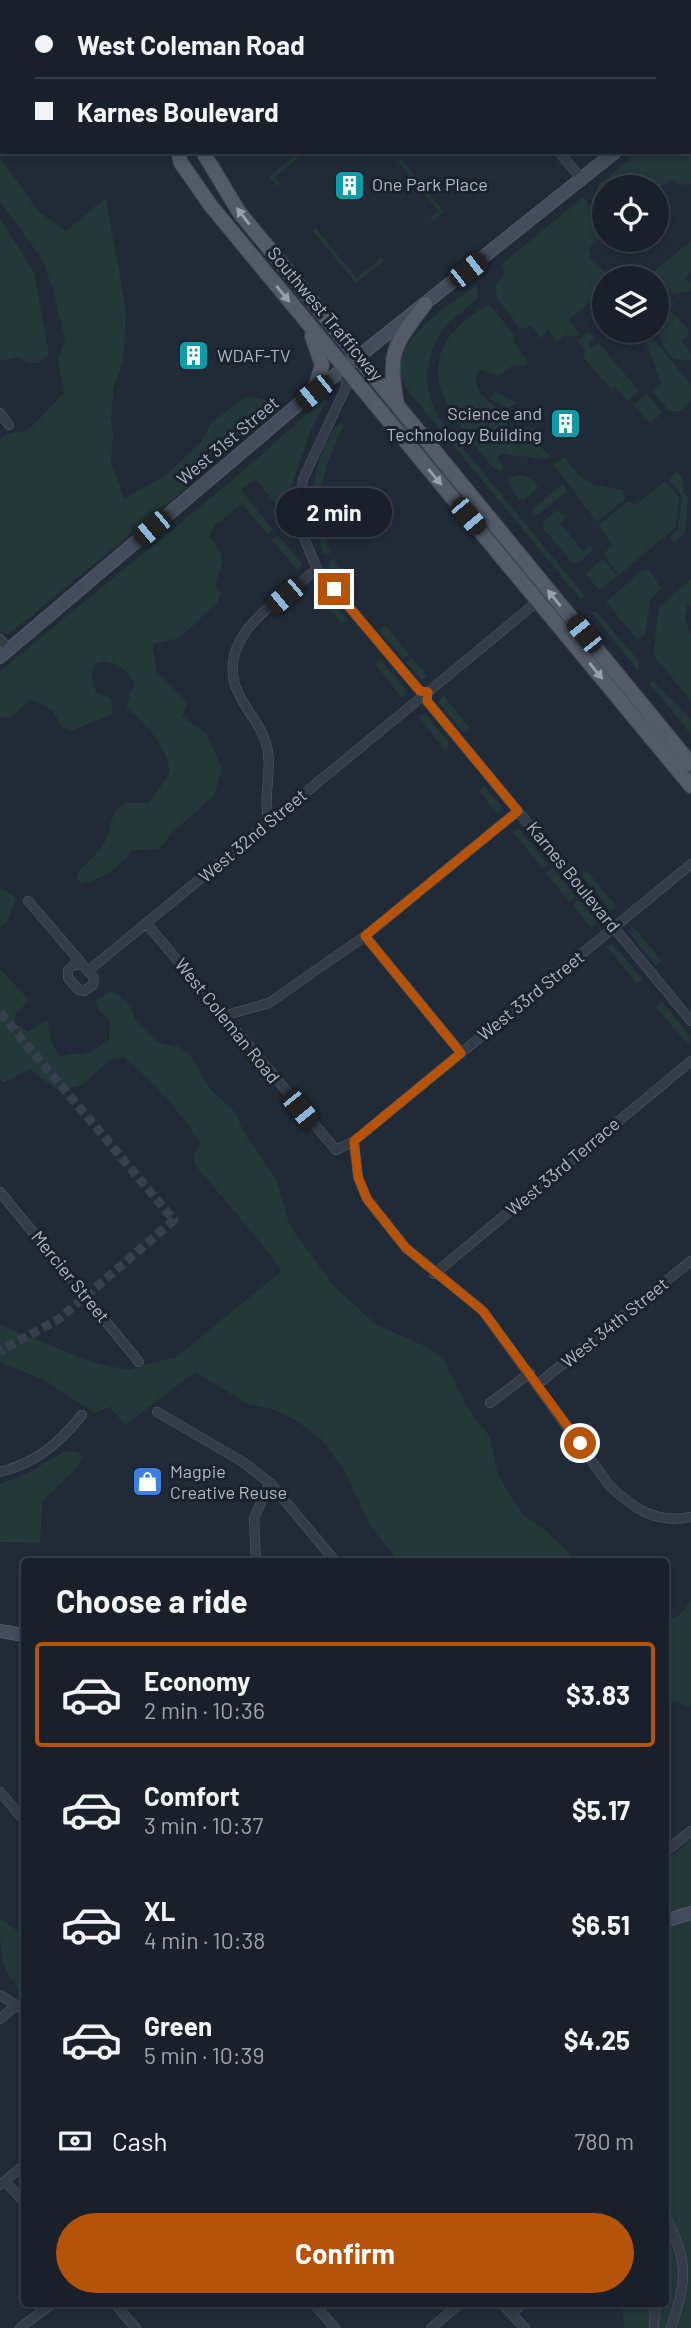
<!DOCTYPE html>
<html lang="en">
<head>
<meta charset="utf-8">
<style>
  :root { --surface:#192029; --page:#262d35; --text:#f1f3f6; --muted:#9fa3a8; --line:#373e46; --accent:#b45309 }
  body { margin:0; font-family:Barlow,sans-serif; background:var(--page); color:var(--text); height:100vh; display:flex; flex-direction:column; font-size:26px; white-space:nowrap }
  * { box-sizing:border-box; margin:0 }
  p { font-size:23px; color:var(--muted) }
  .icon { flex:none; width:38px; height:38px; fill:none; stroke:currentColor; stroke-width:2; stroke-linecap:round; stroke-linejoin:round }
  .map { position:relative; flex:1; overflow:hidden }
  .drawer { position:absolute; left:21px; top:1558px; width:648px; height:749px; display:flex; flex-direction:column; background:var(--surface); border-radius:7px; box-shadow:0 4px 10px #0003,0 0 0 2px var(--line) }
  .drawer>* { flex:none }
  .hud { position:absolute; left:0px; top:0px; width:691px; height:154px; box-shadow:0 4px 10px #0003,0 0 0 2px var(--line); display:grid; align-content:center; height:154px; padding:0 35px; background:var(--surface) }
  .controls { position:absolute; left:592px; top:175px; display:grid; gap:14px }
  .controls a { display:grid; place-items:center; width:77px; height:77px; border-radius:50%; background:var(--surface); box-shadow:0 4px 10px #0003,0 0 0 2px var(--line); font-size:35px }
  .end { position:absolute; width:32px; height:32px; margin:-16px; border:9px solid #b45309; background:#fff; box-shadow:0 0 0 4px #fff }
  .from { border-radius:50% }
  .bubble { position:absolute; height:49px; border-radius:24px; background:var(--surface); box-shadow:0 4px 10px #0003,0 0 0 2px var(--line); font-size:23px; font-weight:700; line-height:49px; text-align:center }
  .car { position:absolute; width:21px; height:42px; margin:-21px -10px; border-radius:9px; box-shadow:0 0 5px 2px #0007; background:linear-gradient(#222 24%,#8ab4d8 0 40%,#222 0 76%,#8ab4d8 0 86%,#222 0) }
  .hud b { display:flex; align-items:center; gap:24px; height:66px; font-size:26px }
  .hud b+b { border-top:2px solid var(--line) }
  .hud i { width:18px; height:18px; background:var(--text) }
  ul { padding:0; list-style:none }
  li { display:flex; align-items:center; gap:21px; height:105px; margin:0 14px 10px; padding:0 21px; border:4px solid transparent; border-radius:7px }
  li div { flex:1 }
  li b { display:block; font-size:26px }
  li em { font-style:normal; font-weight:700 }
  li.selected { border-color:var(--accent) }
  li>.icon { width:63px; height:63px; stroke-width:1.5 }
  h2 { padding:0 35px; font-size:32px; line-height:84px }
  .pay { display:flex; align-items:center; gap:18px; height:77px; padding:0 35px; font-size:26px }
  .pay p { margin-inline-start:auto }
  .cta { display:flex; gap:14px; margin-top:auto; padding:14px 35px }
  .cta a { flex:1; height:80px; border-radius:42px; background:var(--accent); color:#fff; font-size:28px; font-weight:700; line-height:80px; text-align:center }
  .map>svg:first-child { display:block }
  .green { fill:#243839 }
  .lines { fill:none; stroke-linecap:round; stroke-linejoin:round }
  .street-tunnel { stroke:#36404c; stroke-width:9; stroke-dasharray:9 4.5; stroke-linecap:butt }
  .street-casing { stroke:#525a65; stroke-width:10 }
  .secondary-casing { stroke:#525a65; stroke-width:14 }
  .primary-casing { stroke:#3e4551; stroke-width:16 }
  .street { stroke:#343c47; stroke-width:9 }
  .secondary { stroke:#424c5a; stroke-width:12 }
  .primary { stroke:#525b67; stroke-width:14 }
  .oneway { fill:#98a0ad }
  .route { stroke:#b45309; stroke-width:9 }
  .labels { text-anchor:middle; stroke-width:6; stroke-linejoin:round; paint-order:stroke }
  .poi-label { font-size:18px; fill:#afb7c4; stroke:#1a222c; text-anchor:start }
  .street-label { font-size:18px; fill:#afb7c4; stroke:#1a222c }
</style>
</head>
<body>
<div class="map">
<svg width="691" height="2328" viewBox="0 0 691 2328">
  <rect width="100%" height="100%" fill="#212b37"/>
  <path class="green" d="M97,0H354L352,2Z
    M445,0H691V78L690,2Z
    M691,109V184L678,185L672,179L656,192V187H604V197L597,186L638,152H690Z
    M299,152H305L275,177L280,184L277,186L269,177Z
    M0,157L39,212L66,231L106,198L126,312L123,362L114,386L111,417L113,437L111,462L124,499L167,474L202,441L211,423L247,396L269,401L273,408L179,494L9,634L0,632V440L8,433L27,431L64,393L58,360L65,339L53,290L42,259L0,201Z
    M401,159L444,212L433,221L430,218L438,211L398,161Z
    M583,197L604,223V235L588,248L591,254L589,257L609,275L604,278V309L599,311L592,301L569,319L580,334L576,337L565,335L557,342L548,329L541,338L531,326L520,329L497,298L496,285L505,271L502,264Z
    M0,219L34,272L49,354L39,363H28L17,357L0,361Z
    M316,228L356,278L382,257L384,261L356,283L312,230Z
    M691,241V272L685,277L691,284V291L673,294L654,271Z
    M476,285L478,297C469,307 458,314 449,323C423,350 421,391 441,421L584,595L582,601L410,393C376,346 445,310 476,285Z
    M661,301L676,303L669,309L688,329V335L681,341L691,354V360L673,359C659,342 656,326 656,305Z
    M489,304L515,336L513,341L528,363L524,366L513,365L499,376L478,369C470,396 489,397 502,414C508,421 508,431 512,439L524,428H533L539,433L541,448L551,456L546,459L501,454L497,458L504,468L500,471L494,469C447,411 398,357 489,304Z
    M589,331L594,337L588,343L591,349L599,343L639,391L627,401L615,386L611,389L584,358L585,351L577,341Z
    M649,333L691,385V402L679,412L669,411L652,390L661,383L644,336Z
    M494,391L517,403L508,408L490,399Z
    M647,394L662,413L651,422L647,421L633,405Z
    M324,399L327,401L311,429L284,507L277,505L255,479L241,490L273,530L268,535L242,504L214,526L209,536C224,554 226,561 215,582L221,594L217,603L179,638L153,644L156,671L188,703L182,716L207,734L222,769L214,796L174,831L159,849L132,850C118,869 104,878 81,884L76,878C82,863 103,852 107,837C112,823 110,814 123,803H149L170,773C167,747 146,722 126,708L134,682C125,666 113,659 95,663L91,674L96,693L110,698L113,714L73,730L62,727L53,711L31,699L10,718L0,716V671L229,483Z
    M341,423L344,425C322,468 312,505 330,552L324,554C309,515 309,477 328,440C332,433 334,426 341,423Z
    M564,457L578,474L592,484L622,490L625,499L597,522L554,465Z
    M677,472L684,481L683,492L688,498L685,534L674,542L670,537L678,529L682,496L668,479Z
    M520,475L530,478L538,487L525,500L519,499L508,483L510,478Z
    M665,481L679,497L676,527L619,575L603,554L613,545L599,525L628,501L636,505Z
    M563,484L568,491L539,514L533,515L532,509Z
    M557,510L566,517L560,523L583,551L590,546L593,550L577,564L572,563L543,528L544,521Z
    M278,535L303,565L297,570L272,540Z
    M333,558L353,586L347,590L328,566Z
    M602,559L617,576L599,590L586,574Z
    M643,570H649L661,588L650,600L645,635L637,640L606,602Z
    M691,579V606L687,605L685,620L691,635V701L653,655L659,607Z
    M318,585L348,620L342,624L313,589Z
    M590,611L598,613L639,661V672Z
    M385,625L409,654L403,659L379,630Z
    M412,658L428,676L422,680L406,663Z
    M380,659L404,687L406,693L402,698L374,663Z
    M654,681L691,719V734L649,683Z
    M443,695L470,728L464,733L438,702Z
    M425,713L450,744L445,750L418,717Z
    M484,786L503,808L497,813L479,791Z
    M518,828L549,865L543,869L513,832Z
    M552,868L576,897L570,902L546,873Z
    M587,871L617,907L610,910L582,876Z
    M0,888L16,898L9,918L0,928Z
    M579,900L597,922L591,928L573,905Z
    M633,926L662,961L656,966L628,931Z
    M612,944L643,979L637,984L607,947Z
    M0,969L29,1000L15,1015L16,1024L28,1032L47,1020L52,1043L60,1056L91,1052L109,1039L110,1021L98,1009L95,1001L108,992L117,993L132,1009L135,1020L158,1043L179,1047L192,1057L208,1087L237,1114L241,1128L276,1179L290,1226L333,1285L375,1324L429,1348L443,1359L469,1410L490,1437L498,1475L522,1514L545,1530L577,1561H399L371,1527L344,1470L322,1440L297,1421L272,1409L248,1404L195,1372L125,1425L110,1407L95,1413L44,1380L0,1362V1325L92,1362L127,1370L176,1357L281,1272L272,1256L195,1165L194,1153L200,1144C185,1115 149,1078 124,1057L110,1060L82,1085L57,1090L30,1069L4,1082L0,1080Z
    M662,1002L691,1037L689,1046L656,1007Z
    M65,1451L78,1452L83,1457L76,1469L43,1501L40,1543L0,1542V1484L28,1473Z
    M691,1600V1707L665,1698V1619L669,1620L681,1614Z
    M691,1840V2328H624L622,2303H665V1861Z
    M0,1919L24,1936V1993C0,1971 0,1952 0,1919Z"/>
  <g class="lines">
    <path class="street-tunnel" d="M0,1013L174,1220L59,1319L0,1351"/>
    <defs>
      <path id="street" d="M45,0L47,2
        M437,0L438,2
        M503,0V2
        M559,152L582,179
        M345,369L346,387L303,479L297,521L317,569L420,691
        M0,413L9,425
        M0,639L9,650
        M428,692L538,601
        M427,701L691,1021
        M269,822C262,797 273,773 267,747C262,724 242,707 235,685C219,632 284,597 317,569
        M28,901L36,910L88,971L94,978L93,985L84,991L79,990L68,978V970L75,964L82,965
        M147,924L336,1150L354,1141L691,864
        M365,936L461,1053
        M88,971L418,700
        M223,1016L269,1003L365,936L518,811
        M354,1141L358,1177L367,1199L406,1248L483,1311L609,1485C634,1509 656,1524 691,1517
        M0,1192L139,1362
        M434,1274L691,1061
        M538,1384L691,1261
        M490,1403L530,1373
        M157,1412L243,1462L270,1483L335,1561
        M0,1472C36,1463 59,1443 82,1415
        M256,1561L254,1518L270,1483
        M0,1792L24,1820
        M665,1852L691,1831
        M0,1995L24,2010
        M0,2019L17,2005
        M5,2181L24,2202
        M0,2185L24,2165
        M665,2214C688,2264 688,2276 671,2328
        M114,2303L136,2328
        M313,2303L335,2328
        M501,2303L525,2328
        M511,2313L524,2303
        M20,2328L53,2303
        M431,2328L461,2303
        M654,2328L655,2303"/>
      <path id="secondary" d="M690,91L691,90
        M0,657L295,407L615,152
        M0,1631L24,1635
        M665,1921L691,1913"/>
      <path id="primary" d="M71,0L73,2
        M89,0L91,2
        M178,152L181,163L211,206L691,786
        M203,152L239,212L691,764
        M312,336L322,365L314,392
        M397,405C387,351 394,346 425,304"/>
    </defs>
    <use href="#street" class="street-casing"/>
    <use href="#secondary" class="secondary-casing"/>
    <use href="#primary" class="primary-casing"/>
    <use href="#street" class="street"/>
    <use href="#secondary" class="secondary"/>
    <use href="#primary" class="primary"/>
  </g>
  <defs><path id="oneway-solid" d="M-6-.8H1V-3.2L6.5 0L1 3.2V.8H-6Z" transform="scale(1.75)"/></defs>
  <g class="oneway">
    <use href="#oneway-solid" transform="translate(243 216) rotate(-127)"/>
    <use href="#oneway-solid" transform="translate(283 294) rotate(51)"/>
    <use href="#oneway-solid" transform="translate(435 477) rotate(50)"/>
    <use href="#oneway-solid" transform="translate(554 598) rotate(-129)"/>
    <use href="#oneway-solid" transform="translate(596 671) rotate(51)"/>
  </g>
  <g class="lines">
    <path class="route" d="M334,589L420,691L428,692L427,701L518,811L365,936L461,1053L354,1141L358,1177L367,1199L406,1248L483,1311L580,1443"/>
  </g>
  <defs>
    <symbol id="building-square" viewBox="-11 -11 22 22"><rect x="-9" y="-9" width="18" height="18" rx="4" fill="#0f9aa8" stroke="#1a222c"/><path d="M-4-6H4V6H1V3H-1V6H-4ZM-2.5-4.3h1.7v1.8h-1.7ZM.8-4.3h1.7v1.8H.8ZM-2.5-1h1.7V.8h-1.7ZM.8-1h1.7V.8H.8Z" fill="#fff"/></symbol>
    <symbol id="shop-square" viewBox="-11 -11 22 22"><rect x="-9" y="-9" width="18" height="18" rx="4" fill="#3f7fe0" stroke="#1a222c"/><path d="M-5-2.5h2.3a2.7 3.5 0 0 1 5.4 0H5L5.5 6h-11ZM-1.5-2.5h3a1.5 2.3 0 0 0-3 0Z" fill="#fff"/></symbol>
  </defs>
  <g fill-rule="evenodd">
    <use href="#building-square" x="332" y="168" width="35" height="35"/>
    <use href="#building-square" x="176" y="338" width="35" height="35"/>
    <use href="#building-square" x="548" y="406" width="35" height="35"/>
    <use href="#shop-square" x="130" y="1464" width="35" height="35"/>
  </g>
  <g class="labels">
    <g class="poi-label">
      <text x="372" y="191">One Park Place</text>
      <text x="217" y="362">WDAF-TV</text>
      <text x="542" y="420" text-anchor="end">Science and<tspan x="542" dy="21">Technology Building</tspan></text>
      <text x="170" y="1478">Magpie<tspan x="170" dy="21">Creative Reuse</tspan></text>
    </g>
    <g class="street-label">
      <text transform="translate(325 314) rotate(50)" y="6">Southwest Trafficway</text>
      <text transform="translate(228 441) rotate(-40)" y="6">West 31st Street</text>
      <text transform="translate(253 836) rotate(-40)" y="6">West 32nd Street</text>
      <text transform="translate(573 877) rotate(51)" y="6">Karnes Boulevard</text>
      <text transform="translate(531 996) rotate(-39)" y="6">West 33rd Street</text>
      <text transform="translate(227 1021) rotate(51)" y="6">West Coleman Road</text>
      <text transform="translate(563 1167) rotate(-40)" y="6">West 33rd Terrace</text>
      <text transform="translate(70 1277) rotate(51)" y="6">Mercier Street</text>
      <text transform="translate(615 1323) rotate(-39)" y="6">West 34th Street</text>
    </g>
  </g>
</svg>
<div class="controls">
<a><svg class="icon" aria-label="locate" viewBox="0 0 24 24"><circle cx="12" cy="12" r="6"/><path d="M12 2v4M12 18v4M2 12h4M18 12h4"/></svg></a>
<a><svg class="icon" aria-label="layers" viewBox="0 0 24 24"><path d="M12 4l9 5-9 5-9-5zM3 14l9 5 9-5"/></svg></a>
</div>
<i class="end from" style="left:580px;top:1443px"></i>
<i class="end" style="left:334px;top:589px"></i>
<div class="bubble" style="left:276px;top:488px;width:116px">2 min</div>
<i class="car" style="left:468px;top:270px;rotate:52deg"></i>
<i class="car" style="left:314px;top:392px;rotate:231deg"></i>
<i class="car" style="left:468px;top:516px;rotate:140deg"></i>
<i class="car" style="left:152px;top:528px;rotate:230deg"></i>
<i class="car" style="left:285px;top:596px;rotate:230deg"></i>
<i class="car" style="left:584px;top:634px;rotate:321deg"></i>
<i class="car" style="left:300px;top:1109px;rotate:141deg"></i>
<div class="hud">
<b><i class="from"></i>West Coleman Road</b>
<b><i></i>Karnes Boulevard</b>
</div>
<section class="drawer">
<h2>Choose a ride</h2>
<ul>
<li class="selected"><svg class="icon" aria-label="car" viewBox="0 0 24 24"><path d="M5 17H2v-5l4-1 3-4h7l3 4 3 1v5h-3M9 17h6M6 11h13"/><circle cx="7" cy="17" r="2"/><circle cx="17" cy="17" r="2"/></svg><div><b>Economy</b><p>2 min · 10:36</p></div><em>$3.83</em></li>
<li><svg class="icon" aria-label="car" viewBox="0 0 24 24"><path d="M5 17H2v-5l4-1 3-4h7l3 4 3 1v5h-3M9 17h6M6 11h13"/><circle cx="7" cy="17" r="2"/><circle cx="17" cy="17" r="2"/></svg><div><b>Comfort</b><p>3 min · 10:37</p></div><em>$5.17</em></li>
<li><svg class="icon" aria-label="car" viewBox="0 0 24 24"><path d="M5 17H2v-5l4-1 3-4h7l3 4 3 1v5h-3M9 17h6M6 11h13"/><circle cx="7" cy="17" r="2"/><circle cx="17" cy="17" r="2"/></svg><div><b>XL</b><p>4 min · 10:38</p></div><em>$6.51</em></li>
<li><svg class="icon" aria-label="car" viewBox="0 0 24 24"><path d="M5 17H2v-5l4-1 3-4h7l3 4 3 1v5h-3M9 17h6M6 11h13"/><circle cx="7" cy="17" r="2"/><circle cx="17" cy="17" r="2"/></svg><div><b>Green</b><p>5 min · 10:39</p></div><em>$4.25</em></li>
</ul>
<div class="pay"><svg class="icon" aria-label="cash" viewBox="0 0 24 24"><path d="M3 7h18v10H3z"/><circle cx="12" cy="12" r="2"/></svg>Cash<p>780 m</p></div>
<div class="cta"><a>Confirm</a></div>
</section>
</div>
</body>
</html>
